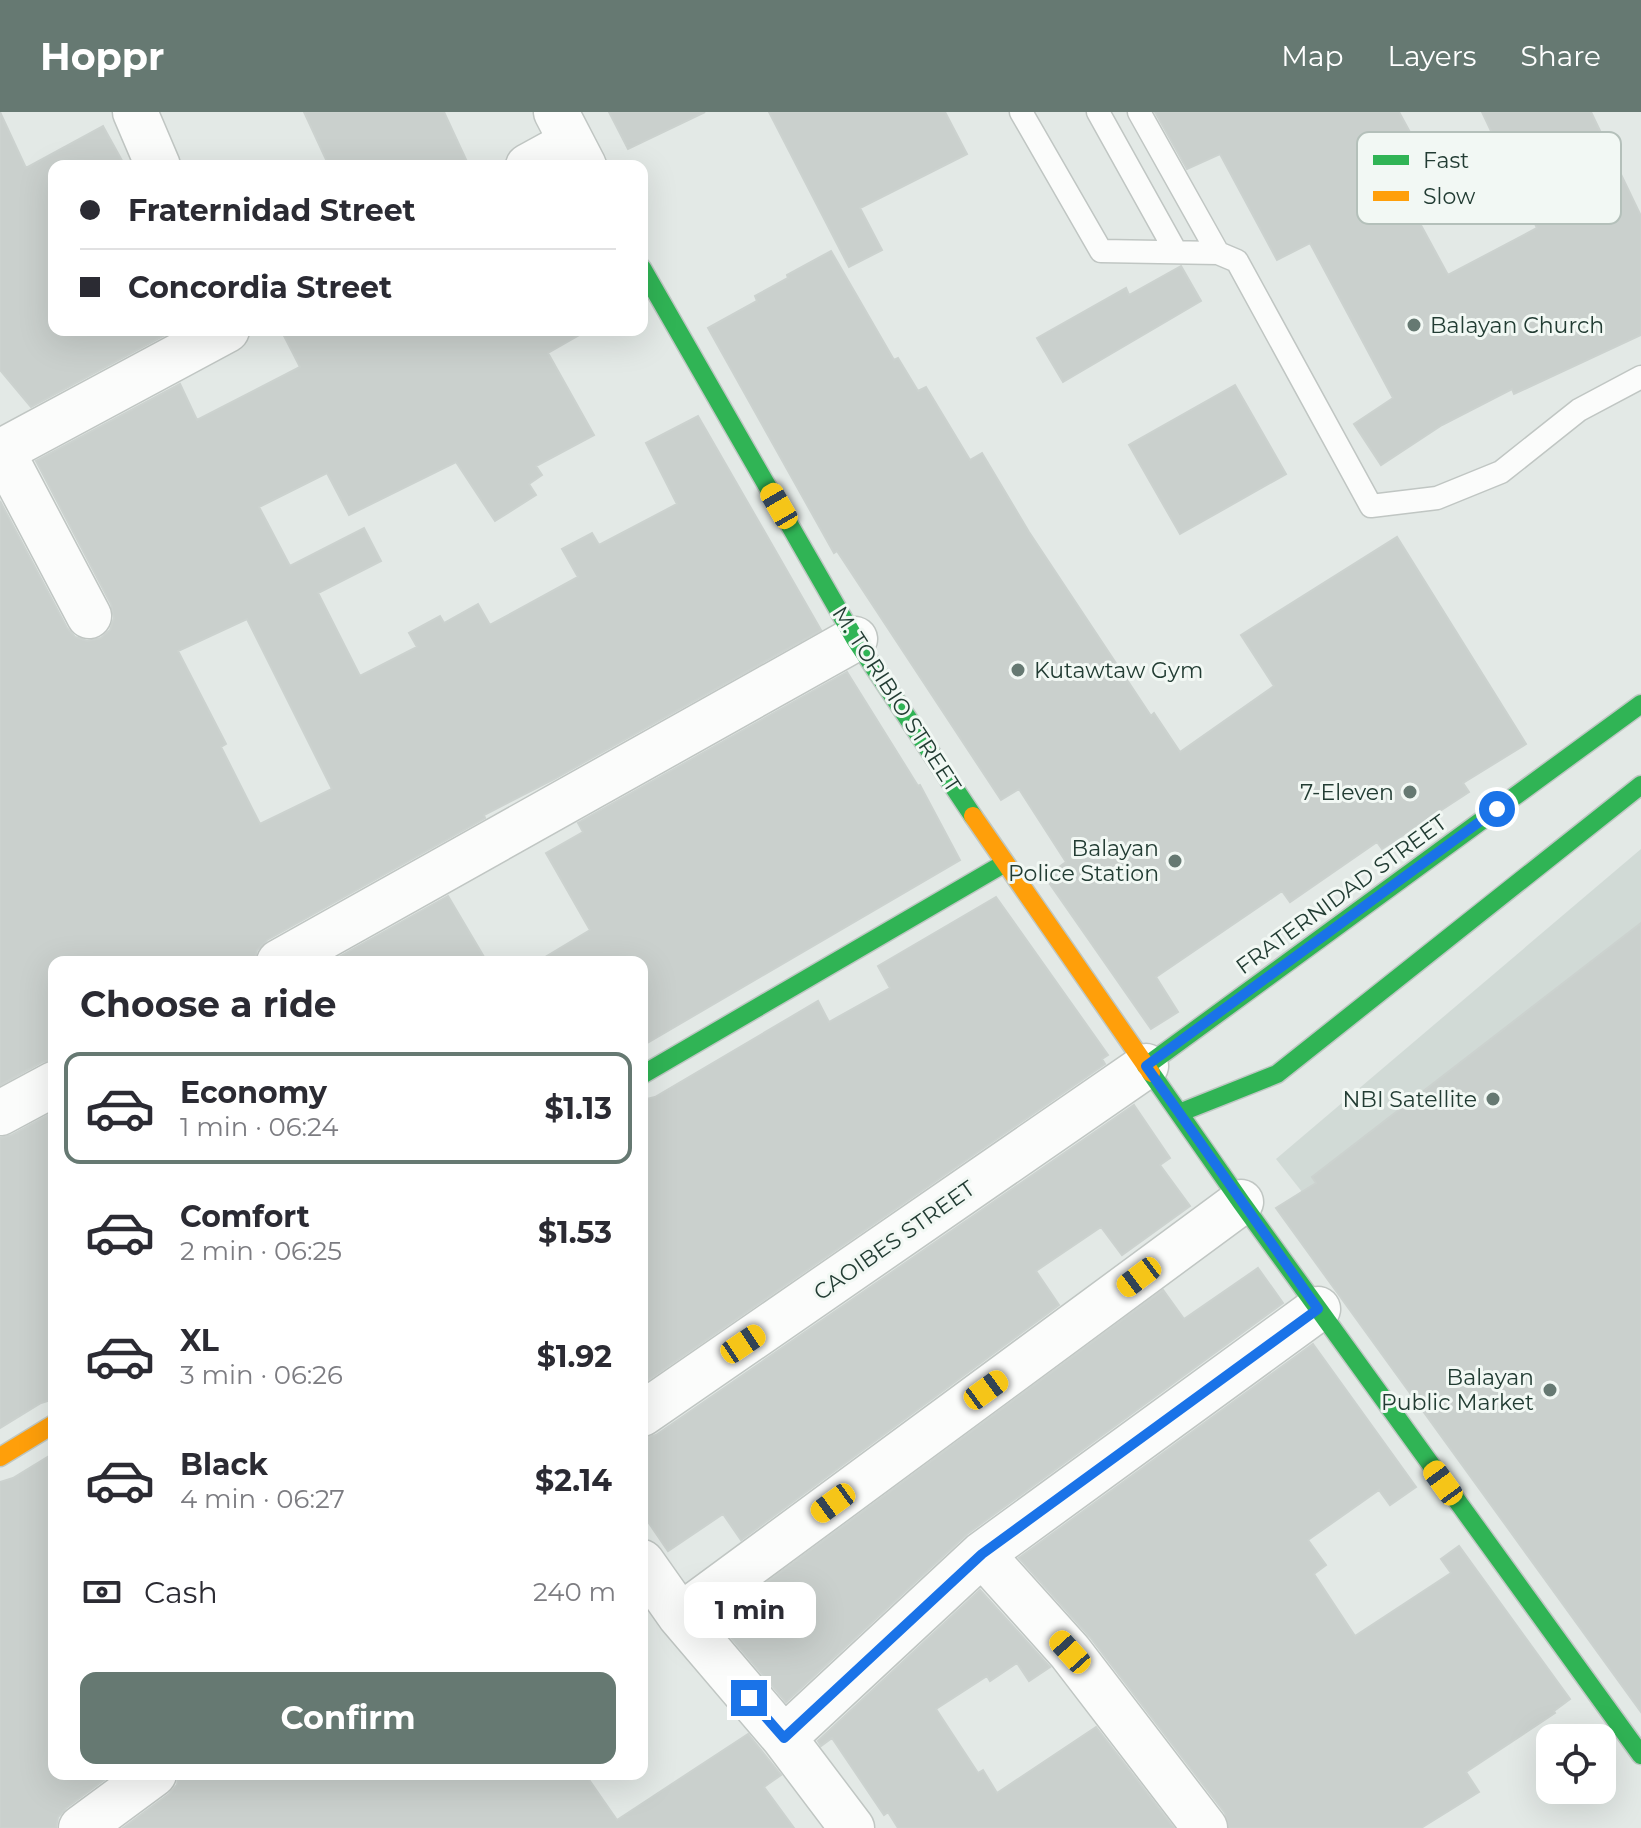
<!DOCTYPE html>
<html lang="en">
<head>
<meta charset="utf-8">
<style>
  :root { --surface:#fff; --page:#f7f7f7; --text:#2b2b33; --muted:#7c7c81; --line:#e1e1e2; --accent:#667972 }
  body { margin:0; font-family:Montserrat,sans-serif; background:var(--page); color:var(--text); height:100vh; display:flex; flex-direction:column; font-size:30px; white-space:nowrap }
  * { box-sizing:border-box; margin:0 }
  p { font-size:26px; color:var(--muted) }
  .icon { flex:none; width:44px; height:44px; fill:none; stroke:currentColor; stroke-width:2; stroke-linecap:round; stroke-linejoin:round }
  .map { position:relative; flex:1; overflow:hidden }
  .side { position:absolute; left:48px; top:844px; width:600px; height:824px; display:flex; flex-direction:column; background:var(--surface); border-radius:16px; box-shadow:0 8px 32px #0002 }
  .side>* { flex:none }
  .banner { position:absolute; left:48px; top:48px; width:600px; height:176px; border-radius:16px; box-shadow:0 8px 32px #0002; display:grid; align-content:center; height:176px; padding:0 32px; background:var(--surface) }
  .controls { position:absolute; left:1536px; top:1612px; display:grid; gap:16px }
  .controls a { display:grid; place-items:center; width:80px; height:80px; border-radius:16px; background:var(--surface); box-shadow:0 8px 32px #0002; font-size:40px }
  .end { position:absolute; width:36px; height:36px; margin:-18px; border:10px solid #1a73e8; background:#fff; box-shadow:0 0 0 4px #fff }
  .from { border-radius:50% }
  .bubble { position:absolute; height:56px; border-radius:16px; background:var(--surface); box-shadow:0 8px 32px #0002; font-size:26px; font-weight:700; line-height:56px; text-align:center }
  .car { position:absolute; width:24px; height:48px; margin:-24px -12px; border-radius:10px; box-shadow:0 0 6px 2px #0007; background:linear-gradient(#f5c518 24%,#345 0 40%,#f5c518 0 76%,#345 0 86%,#f5c518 0) }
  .banner b { display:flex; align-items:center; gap:28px; height:76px; font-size:30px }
  .banner b+b { border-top:2px solid var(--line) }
  .banner i { width:20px; height:20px; background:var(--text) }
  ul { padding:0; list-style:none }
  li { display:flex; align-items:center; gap:24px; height:112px; margin:0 16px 12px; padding:0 16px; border:4px solid transparent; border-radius:16px }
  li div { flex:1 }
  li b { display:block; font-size:30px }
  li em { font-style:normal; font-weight:700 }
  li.selected { border-color:var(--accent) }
  li>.icon { width:72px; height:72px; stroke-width:1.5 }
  h2 { padding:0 32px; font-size:36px; line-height:96px }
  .pay { display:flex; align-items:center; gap:20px; height:88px; padding:0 32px; font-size:30px }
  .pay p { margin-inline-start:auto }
  .action { display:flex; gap:16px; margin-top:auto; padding:16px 32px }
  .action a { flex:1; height:92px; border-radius:16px; background:var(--accent); color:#fff; font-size:32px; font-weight:700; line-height:92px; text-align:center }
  header { display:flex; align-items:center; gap:48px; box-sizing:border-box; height:112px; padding:0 40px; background:var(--accent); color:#fff }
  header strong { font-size:38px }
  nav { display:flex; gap:44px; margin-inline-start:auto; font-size:28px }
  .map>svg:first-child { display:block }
  .built { fill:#d1dad6 }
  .building { fill:#cad0cd; stroke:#ccd2cf; stroke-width:2; fill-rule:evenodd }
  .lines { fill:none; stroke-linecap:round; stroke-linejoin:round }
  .lane-casing { stroke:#c0c6c3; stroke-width:25 }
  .street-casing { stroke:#c0c6c3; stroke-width:47 }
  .fast-casing { stroke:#bfc7c3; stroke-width:21 }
  .slow-casing { stroke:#bfc7c3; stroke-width:21 }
  .lane { stroke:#fbfcfb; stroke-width:22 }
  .street { stroke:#fbfcfb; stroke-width:44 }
  .fast { stroke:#30b455; stroke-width:18 }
  .slow { stroke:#ff9f0a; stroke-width:18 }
  .route { stroke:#1a73e8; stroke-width:10 }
  .poi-dot { fill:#667972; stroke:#f2f8f4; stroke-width:3 }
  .labels { text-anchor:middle; stroke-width:6; stroke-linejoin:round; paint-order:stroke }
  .poi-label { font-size:22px; fill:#223c33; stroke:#f2f8f4; text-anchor:end }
  .street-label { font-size:22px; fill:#223c33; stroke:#f2f8f4 }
  .key { fill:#f2f8f4; stroke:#b4c0ba; stroke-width:2 }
  .key-label { font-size:22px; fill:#223c33 }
</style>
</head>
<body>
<header>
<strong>Hoppr</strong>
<nav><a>Map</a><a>Layers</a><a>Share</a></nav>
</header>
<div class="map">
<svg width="1641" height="1716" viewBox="0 0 1641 1716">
  <rect width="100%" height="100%" fill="#e3e9e6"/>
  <path class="built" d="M1641,737V1509L1276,1047Z"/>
  <path class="building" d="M0,0L26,56L103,14L125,54H54V218H174L31,295L0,258Z
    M304,0H444L469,54H329Z
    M609,0H705L628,37Z
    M769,0H945L967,42L860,96L882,138L849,155Z
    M1155,0H1399L1435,66L1404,82L1448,163L1537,116L1482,0H1591L1641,104V223L1514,282L1512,277L1442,313L1381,353L1354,312L1393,286L1310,131L1277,148L1220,42L1187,57Z
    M831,139L894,248L898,246L918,279L926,275L970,348L982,341L1029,420L1151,604L1154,601L1180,640L1274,574L1241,523L1397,425L1526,632L1463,671L1469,680L1382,737L1377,730L1290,790L1282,779L1156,865L1178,900L1151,917L1045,765L1066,750L1019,677L1001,688L837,439L834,441L708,216L757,189L755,184L788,166L787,163Z
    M1181,154L1201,189L1063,270L1037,226L1126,176L1129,183Z
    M281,218H588L548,241L594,323L536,354L542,363L529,372L536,383L495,409L456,350L349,403L327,361L259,395L290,454L364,416L381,449L318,481L360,564L417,535L409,521L440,504L444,511L478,492L490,513L578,465L562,437L592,421L599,433L677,392L646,331L698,304L821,518L554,667L484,703L485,706L267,828L257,838L254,850H54V947L42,950L0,973V389L67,516L75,525L87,529L101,526L110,518L114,506L111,492L36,349L180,272L197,308L300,255ZM247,507L332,677L260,712L221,635L226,632L178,539Z
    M1235,273L1286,362L1180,422L1129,333Z
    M847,560L918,674L920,673L960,748L642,934V850H537L590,818L546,741L583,720L578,711Z
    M448,784L487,850H330Z
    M996,785L1108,943L1102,947L1105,952L642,1272V988L655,985L818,889L829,910L890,876L878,854Z
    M1641,811V1600L1276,1096L1316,1071L1312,1065Z
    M1134,993L1170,1046L1160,1053L1190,1094L1122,1143L1101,1115L1036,1159L1059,1193L741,1428L723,1402L668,1439L642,1401V1327L656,1323Z
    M54,1000V1287L41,1291L0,1316V1026L12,1023Z
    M1258,1156L1283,1191L967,1422L786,1590L716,1508L1163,1178L1184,1207Z
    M1313,1232L1416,1375L1390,1393L1379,1378L1308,1428L1326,1453L1314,1462L1355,1524L1451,1461L1441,1447L1459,1434L1570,1587L1554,1599L1555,1601L1466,1660L1479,1680L1421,1716H1229L1225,1701L1090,1525L1019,1446Z
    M54,1341V1662H112L66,1696L58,1705L56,1716H0V1370L13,1366Z
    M980,1478L1050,1555L1029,1569L1017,1551L990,1569L987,1564L936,1597L978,1661L983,1658L997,1681L1096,1615L1174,1716H898L888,1700L884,1703L832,1626L821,1634L818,1629Z
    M748,1622L781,1663L764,1675L794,1716H123L169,1682L177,1673L179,1662H585L617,1708Z"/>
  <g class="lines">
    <defs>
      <path id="lane" d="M1021,0L1101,139L1218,141L1237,149L1371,394L1437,386L1501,360L1579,298L1641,265
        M1098,0L1176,140
        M1139,0L1218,141"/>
      <path id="street" d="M135,0L158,54
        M556,0L584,54
        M528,54L570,31
        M2,339L89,504
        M0,340L227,218
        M279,850L855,527
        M0,1001L54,972
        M642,1302L1146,954
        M982,1442L1070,1540L1205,1716
        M642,1450L680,1504L784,1626L852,1716
        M680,1504L1241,1090
        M784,1626L982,1442L1318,1197
        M81,1716L154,1662"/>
      <path id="fast" d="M642,156L855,527L973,704
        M1146,954L1641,592
        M1151,961L1241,1090L1641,1643
        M642,963L1005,751
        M1179,1001L1277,962L1641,673"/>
      <path id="slow" d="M973,704L1151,961
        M0,1345L54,1312"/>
    </defs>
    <use href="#lane" class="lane-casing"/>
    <use href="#street" class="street-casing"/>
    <use href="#fast" class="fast-casing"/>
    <use href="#slow" class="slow-casing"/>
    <use href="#lane" class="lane"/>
    <use href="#street" class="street"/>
    <use href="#fast" class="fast"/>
    <use href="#slow" class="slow"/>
  </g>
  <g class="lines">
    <path class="route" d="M749,1586L784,1626L982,1442L1318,1197L1146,954L1497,697"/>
  </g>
  <g class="poi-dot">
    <circle cx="1414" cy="213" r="8"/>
    <circle cx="1018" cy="558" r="8"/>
    <circle cx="1410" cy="680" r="8"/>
    <circle cx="1175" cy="749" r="8"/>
    <circle cx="1493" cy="987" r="8"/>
    <circle cx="1550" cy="1278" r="8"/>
  </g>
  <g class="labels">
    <g class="poi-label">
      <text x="1430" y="221" text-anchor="start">Balayan Church</text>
      <text x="1034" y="566" text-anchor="start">Kutawtaw Gym</text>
      <text x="1394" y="688">7-Eleven</text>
      <text x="1159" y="744">Balayan<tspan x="1159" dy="25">Police Station</tspan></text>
      <text x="1477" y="995">NBI Satellite</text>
      <text x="1534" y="1273">Balayan<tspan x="1534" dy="25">Public Market</tspan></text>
    </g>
    <g class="street-label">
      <text transform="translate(897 587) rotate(57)" y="8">M. TORIBIO STREET</text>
      <text transform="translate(1341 782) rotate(-36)" y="8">FRATERNIDAD STREET</text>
      <text transform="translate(894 1128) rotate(-35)" y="8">CAOIBES STREET</text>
    </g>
  </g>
  <rect x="1357" y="20" width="264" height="92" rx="12" class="key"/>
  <rect x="1373" y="43" width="36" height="10" fill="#30b455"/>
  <rect x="1373" y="79" width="36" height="10" fill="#ff9f0a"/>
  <g class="key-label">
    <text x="1423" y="56">Fast</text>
    <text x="1423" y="92">Slow</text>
  </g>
</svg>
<div class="controls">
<a><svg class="icon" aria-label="locate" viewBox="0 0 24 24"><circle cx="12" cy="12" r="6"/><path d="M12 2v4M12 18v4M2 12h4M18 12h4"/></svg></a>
</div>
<i class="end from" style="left:1497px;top:697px"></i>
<i class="end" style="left:749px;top:1586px"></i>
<div class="bubble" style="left:684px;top:1470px;width:132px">1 min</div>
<i class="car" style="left:779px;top:394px;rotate:330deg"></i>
<i class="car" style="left:1139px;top:1165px;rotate:233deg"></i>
<i class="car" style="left:743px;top:1232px;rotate:56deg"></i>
<i class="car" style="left:986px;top:1278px;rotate:54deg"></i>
<i class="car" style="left:1443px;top:1371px;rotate:324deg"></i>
<i class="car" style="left:833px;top:1391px;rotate:234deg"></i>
<i class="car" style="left:1070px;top:1540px;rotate:318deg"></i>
<div class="banner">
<b><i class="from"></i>Fraternidad Street</b>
<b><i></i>Concordia Street</b>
</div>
<section class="side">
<h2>Choose a ride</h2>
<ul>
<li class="selected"><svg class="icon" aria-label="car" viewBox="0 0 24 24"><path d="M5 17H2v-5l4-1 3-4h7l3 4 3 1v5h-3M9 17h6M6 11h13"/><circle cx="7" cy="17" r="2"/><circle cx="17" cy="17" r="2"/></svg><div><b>Economy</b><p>1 min · 06:24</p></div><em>$1.13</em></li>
<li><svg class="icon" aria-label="car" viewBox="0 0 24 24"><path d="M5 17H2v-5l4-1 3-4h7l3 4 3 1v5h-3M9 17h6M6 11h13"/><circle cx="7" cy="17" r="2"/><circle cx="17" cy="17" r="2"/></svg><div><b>Comfort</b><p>2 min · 06:25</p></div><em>$1.53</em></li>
<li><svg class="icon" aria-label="car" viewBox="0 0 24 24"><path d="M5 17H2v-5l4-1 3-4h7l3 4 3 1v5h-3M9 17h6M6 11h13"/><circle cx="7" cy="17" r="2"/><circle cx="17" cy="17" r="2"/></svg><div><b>XL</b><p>3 min · 06:26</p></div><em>$1.92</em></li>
<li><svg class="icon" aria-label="car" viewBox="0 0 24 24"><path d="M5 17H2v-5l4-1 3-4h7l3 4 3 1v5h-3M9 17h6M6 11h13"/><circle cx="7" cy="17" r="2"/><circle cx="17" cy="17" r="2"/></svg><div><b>Black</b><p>4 min · 06:27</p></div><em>$2.14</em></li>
</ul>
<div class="pay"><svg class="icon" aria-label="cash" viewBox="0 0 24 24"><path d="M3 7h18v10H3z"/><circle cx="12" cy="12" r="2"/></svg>Cash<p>240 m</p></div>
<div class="action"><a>Confirm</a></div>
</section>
</div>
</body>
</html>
